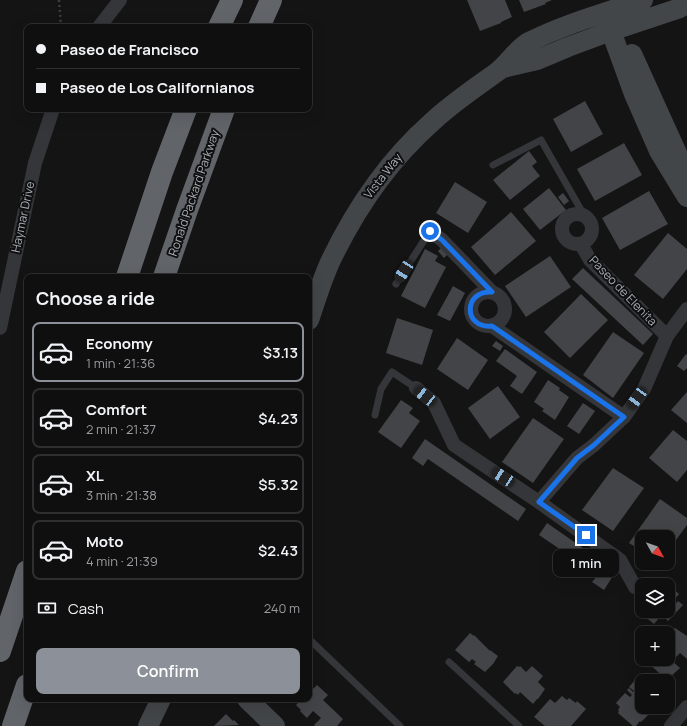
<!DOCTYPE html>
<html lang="en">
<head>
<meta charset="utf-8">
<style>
  :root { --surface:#0f0f10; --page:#1d1d1e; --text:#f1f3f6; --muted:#9b9c9f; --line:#2f2f30; --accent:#8c9099 }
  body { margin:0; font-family:Manrope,sans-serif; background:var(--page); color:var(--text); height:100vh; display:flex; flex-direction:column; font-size:15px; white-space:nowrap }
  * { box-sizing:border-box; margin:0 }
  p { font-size:13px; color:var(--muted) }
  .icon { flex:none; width:22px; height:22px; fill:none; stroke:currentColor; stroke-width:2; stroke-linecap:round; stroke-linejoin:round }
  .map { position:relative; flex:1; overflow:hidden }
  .side { position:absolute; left:24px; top:274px; width:288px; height:428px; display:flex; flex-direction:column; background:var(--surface); border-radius:8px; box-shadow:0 4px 16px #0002,0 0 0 1px var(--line) }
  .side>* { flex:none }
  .top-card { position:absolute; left:24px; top:24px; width:288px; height:88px; border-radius:8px; box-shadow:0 4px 16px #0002,0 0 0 1px var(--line); display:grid; align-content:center; height:88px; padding:0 12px; background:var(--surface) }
  .needle { width:26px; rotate:130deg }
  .fabs { position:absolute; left:635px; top:530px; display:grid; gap:8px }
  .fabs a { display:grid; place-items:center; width:40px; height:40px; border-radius:8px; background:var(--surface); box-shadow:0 4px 16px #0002,0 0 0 1px var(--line); font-size:20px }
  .end { position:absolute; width:18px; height:18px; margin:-9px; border:5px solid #1a73e8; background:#fff; box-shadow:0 0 0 2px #fff }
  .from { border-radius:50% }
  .bubble { position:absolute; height:28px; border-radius:8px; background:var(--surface); box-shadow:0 4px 16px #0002,0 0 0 1px var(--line); font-size:13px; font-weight:600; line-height:28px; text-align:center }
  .car { position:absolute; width:12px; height:24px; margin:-12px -6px; border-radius:5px; box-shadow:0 0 3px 1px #0007; background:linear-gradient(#222 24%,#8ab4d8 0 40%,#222 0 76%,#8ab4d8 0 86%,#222 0) }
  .top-card b { display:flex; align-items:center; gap:14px; height:38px; font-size:15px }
  .top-card b+b { border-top:1px solid var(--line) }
  .top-card i { width:10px; height:10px; background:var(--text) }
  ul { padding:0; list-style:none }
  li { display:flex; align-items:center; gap:12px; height:60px; margin:0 8px 6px; padding:0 4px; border:2px solid var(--line); border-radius:8px }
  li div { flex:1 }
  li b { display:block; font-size:15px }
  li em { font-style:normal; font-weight:600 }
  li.active { border-color:var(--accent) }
  li>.icon { width:36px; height:36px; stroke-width:1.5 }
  h2 { padding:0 12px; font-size:18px; line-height:48px }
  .pay { display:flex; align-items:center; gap:10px; height:44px; padding:0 12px; font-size:15px }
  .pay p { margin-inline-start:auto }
  .action { display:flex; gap:8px; margin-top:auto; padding:8px 12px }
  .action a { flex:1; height:46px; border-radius:8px; background:var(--accent); color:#fff; font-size:16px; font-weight:600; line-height:46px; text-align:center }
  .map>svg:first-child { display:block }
  .building { fill:#434448 }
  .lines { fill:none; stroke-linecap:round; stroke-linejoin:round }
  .path { stroke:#3b3d41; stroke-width:2.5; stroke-dasharray:2 3; stroke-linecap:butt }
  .lane { stroke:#35363a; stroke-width:7 }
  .street { stroke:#35363a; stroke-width:14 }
  .secondary { stroke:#434649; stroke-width:20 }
  .highway { stroke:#61656a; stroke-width:22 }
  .route { stroke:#1a73e8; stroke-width:5 }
  .labels { text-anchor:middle; stroke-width:4; stroke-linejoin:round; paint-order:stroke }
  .street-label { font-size:12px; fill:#a7adb4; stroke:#0f0f10 }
</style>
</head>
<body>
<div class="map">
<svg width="687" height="726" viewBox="0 0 687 726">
  <rect width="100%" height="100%" fill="#141415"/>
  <path class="building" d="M467,0H505L512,17L501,22V23L480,31Z
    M519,0H552L545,3L546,4L524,12Z
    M585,101L603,134L571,152L553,119Z
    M624,143L642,175L595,201L577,169Z
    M529,151L537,162L532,166L540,176L510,200L493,180Z
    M455,182L487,202L468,233L436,213Z
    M549,188L566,210L540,230L523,209Z
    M649,191L668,224L620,250L602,218Z
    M563,193L569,201L564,205L558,197Z
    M511,212L536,241L495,275L471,247Z
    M668,233L687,249V269L663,299L634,275Z
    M443,246L449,253L444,258L438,251Z
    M425,249L438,256L435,261L446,267L425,308L401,296Z
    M550,256L571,287L526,317L505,286Z
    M583,268L653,334L643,345L572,279Z
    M453,286L465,293L450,321L437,315Z
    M581,294L608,320L570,358L544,332Z
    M397,318L433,330L422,365L386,353Z
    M613,332L644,353L613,398L583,375Z
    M457,338L488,360L468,390L437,369Z
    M496,341L503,346L500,351L492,346Z
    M505,349L537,372L522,394L510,386L517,376L496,361Z
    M686,354L687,355V368L684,371L677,366Z
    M548,380L560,388L559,390L569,397L555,420L542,411L544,409L534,402Z
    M498,386L520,417L490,439L468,408Z
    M687,392V423L671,410Z
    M401,400L413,408L409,413L420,421L401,448L378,432Z
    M583,403L595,411L579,434L567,426Z
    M533,418L564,439L533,483L502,462Z
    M673,430L687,441V470L677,482L649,458Z
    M425,439L526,509L518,521L428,459L423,466L412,458Z
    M613,468L644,488L613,531L582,510Z
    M660,499L687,518V525L668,551V537H642V551L629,543Z
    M547,523L606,564L605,566L606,568L610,563L618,568L604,590L592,582L598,575L539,535Z
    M668,584L679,594L668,607Z
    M678,601L683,605L668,621L664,617Z
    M647,611H665L654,624L643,615Z
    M675,628L687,636V659L680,653L672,661L680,668L667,680L646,661L648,659H668V635Z
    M470,633L474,636V635L490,651V650L498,656L493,664L485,672L474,664L476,662L472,659L469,662L455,650Z
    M517,666L519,667L520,666L526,672L532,666L543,676L538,682L545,689L538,699H537L533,704L520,692L518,695L516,693L515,694L503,682Z
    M636,679L642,683V707L641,709L648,715L641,722L640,721L636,726H633L618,713L619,711L618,710L620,707L616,703L625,693L630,697L632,695L627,690L629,688L633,692L634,691L629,687Z
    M317,685L328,695L323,700L343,719L337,726H315L314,725L321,718L313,711L307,718L300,711L301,710L296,705L302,699H309V691L311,689L312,690Z
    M562,696L567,700L569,698L576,703L577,701L586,709L571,726H545L534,717L550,699L555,703Z
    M226,714L233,721L234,720L239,725L214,726Z"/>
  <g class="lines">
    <path class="path" d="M59,0L61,27"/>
    <path class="lane" d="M493,165L541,140L584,215
      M396,284L430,231
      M375,415L381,389L392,372L416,388
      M309,639L400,726
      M449,662L519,726"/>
    <path class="street" d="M99,27L120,0
      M562 229a15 15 0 1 1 30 0a15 15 0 1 1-30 0Z
      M430,231L442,240L492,292
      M581,244L590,260L667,336
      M471 309a17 17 0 1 1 34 0a17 17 0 1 1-34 0Z
      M492,326L624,417
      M0,328L35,163L53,109
      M416,388L434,403L454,445L539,502L620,560L635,587
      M539,502L577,458L594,445L624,417L644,389L667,336L687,309
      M671,726L687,707"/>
    <path class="secondary" d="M611,31L634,94L659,151L687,197
      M632,54L681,162L687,172
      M503,68L537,60L568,47L611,31L680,8L687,2
      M309,320C316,300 322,279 331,260C356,208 389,160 432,122C452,103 475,88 497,72C507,65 517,49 527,43C564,24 605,13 643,0
      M247,699L275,726
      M148,726L161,699"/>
    <path class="highway" d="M219,27L232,0
      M259,27L271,0
      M127,277L162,172L186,109
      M164,277L187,210L224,109
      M0,651L27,571
      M13,726L27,685"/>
  </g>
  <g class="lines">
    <path class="route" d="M430,231L442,240L492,292C463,290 463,329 492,326L624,417L594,445L577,458L539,502L586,535"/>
  </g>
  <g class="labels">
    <g class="street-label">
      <text transform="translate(383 176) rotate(-52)" y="4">Vista Way</text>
      <text transform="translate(194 193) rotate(-71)" y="4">Ronald Packard Parkway</text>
      <text transform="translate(23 217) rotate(-78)" y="4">Haymar Drive</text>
      <text transform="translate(623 291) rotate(46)" y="4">Paseo de Elenita</text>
    </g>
  </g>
</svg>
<div class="fabs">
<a><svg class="needle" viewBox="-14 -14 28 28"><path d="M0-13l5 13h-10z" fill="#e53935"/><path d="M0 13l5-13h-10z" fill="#9b9c9f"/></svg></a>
<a><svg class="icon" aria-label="layers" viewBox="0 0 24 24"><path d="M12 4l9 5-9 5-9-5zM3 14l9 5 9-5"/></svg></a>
<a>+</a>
<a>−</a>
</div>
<i class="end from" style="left:430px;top:231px"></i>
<i class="end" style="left:586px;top:535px"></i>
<div class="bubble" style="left:553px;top:549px;width:66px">1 min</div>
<i class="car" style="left:404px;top:271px;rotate:213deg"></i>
<i class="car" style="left:425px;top:396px;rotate:308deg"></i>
<i class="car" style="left:637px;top:398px;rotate:216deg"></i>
<i class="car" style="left:503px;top:477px;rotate:303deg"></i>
<div class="top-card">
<b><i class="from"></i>Paseo de Francisco</b>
<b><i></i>Paseo de Los Californianos</b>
</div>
<section class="side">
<h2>Choose a ride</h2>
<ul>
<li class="active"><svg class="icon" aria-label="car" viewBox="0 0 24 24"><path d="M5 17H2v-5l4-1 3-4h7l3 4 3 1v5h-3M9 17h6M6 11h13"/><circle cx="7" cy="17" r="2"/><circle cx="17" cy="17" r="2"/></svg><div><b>Economy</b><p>1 min · 21:36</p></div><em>$3.13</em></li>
<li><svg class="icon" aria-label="car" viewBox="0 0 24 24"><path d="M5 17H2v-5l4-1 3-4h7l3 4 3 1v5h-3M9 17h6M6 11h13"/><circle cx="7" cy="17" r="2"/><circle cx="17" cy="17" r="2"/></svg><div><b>Comfort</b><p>2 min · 21:37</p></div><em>$4.23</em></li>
<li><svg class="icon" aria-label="car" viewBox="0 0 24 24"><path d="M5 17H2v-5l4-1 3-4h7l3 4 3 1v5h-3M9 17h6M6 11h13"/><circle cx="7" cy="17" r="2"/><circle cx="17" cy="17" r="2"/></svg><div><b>XL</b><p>3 min · 21:38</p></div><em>$5.32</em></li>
<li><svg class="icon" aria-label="car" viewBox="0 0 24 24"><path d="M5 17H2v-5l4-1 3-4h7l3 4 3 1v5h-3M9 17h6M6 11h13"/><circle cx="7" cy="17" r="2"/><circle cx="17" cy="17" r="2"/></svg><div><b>Moto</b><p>4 min · 21:39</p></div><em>$2.43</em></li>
</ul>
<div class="pay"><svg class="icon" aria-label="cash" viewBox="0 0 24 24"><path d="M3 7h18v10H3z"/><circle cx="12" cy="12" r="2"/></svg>Cash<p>240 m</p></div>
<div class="action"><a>Confirm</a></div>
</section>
</div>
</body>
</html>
